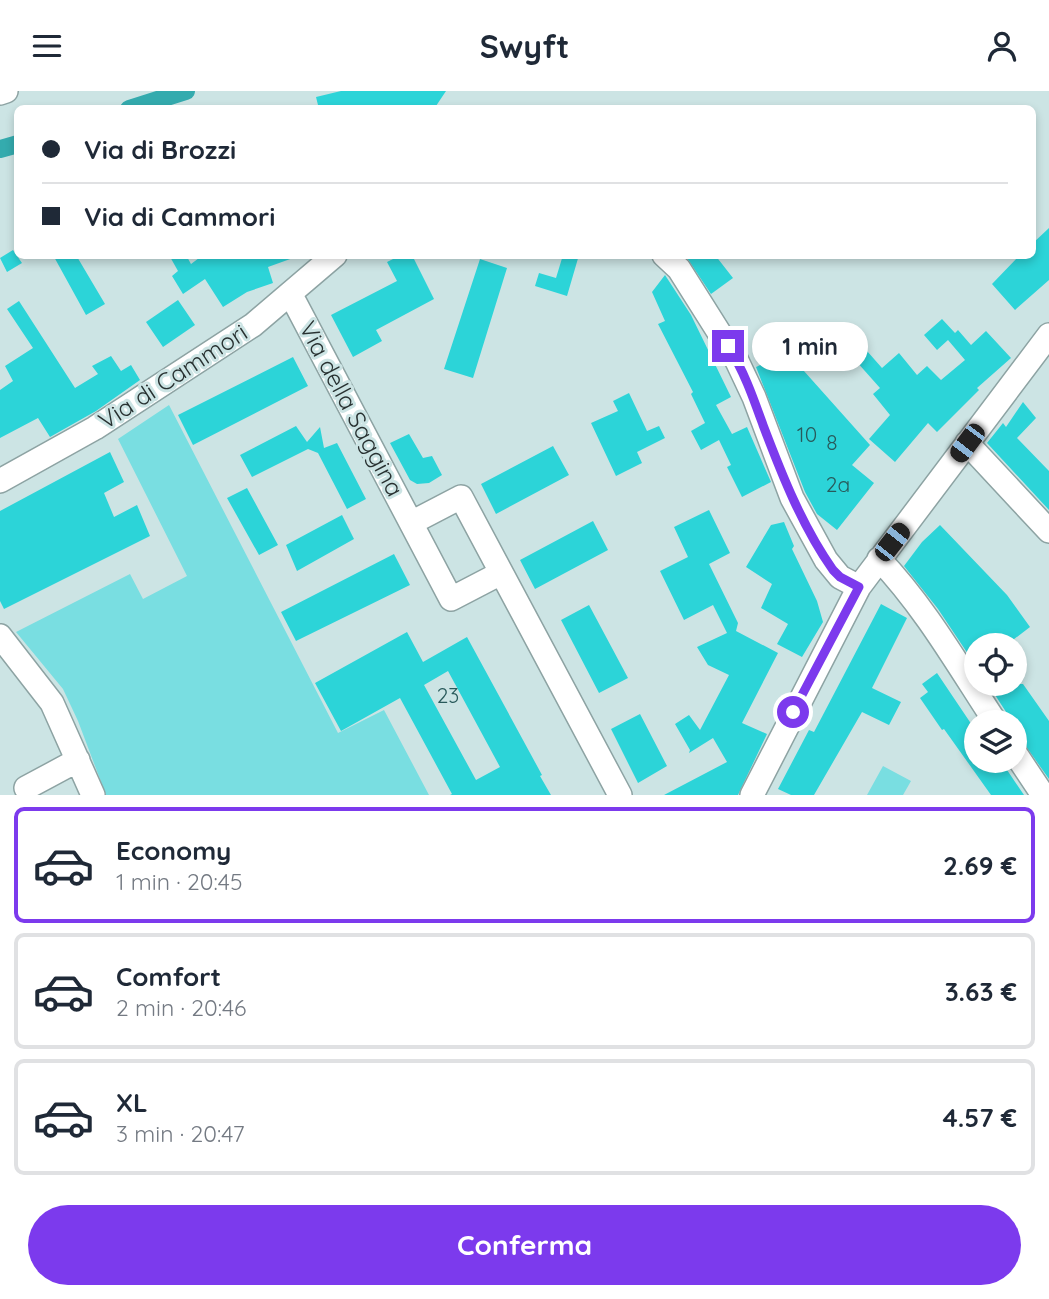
<!DOCTYPE html>
<html lang="it">
<head>
<meta charset="utf-8">
<style>
  :root { --surface:#fff; --page:#f6f6f7; --text:#1f2937; --muted:#747a83; --line:#e0e1e3; --accent:#7c3aed }
  body { margin:0; font-family:Quicksand,sans-serif; background:var(--page); color:var(--text); height:100vh; display:flex; flex-direction:column; font-size:26px; white-space:nowrap }
  * { box-sizing:border-box; margin:0 }
  p { font-size:23px; color:var(--muted) }
  .icon { flex:none; width:38px; height:38px; fill:none; stroke:currentColor; stroke-width:2; stroke-linecap:round; stroke-linejoin:round }
  .map { position:relative; height:704px; overflow:hidden }
  .panel { display:flex; flex-direction:column; background:var(--surface); flex:1 }
  .panel>* { flex:none }
  .banner { position:absolute; left:14px; top:14px; width:1022px; height:154px; border-radius:10px; box-shadow:0 4px 10px #0003; display:grid; align-content:center; height:154px; padding:0 28px; background:var(--surface) }
  .buttons { position:absolute; left:964px; top:542px; display:grid; gap:14px }
  .buttons a { display:grid; place-items:center; width:63px; height:63px; border-radius:50%; background:var(--surface); box-shadow:0 4px 10px #0003; font-size:35px }
  .end { position:absolute; width:32px; height:32px; margin:-16px; border:9px solid #7c3aed; background:#fff; box-shadow:0 0 0 4px #fff }
  .from { border-radius:50% }
  .bubble { position:absolute; height:49px; border-radius:24px; background:var(--surface); box-shadow:0 4px 10px #0003; font-size:23px; font-weight:700; line-height:49px; text-align:center }
  .car { position:absolute; width:21px; height:42px; margin:-21px -10px; border-radius:9px; box-shadow:0 0 5px 2px #0007; background:linear-gradient(#222 24%,#8ab4d8 0 40%,#222 0 76%,#8ab4d8 0 86%,#222 0) }
  .banner b { display:flex; align-items:center; gap:24px; height:66px; font-size:26px }
  .banner b+b { border-top:2px solid var(--line) }
  .banner i { width:18px; height:18px; background:var(--text) }
  ul { padding:12px 0 0; list-style:none }
  li { display:flex; align-items:center; gap:21px; height:116px; margin:0 14px 10px; padding:0 14px; border:4px solid var(--line); border-radius:10px }
  li div { flex:1 }
  li b { display:block; font-size:26px }
  li em { font-style:normal; font-weight:700 }
  li.on { border-color:var(--accent) }
  li>.icon { width:63px; height:63px; stroke-width:1.5 }
  .primary-button { display:flex; gap:14px; margin-top:auto; padding:14px 28px }
  .primary-button a { flex:1; height:80px; border-radius:42px; background:var(--accent); color:#fff; font-size:28px; font-weight:700; line-height:80px; text-align:center }
  header { display:flex; justify-content:space-between; align-items:center; height:91px; padding:0 28px; background:var(--surface); font-size:32px; font-weight:700 }
  .map>svg:first-child { display:block }
  .green { fill:#79dee1 }
  .lines { fill:none; stroke-linecap:round; stroke-linejoin:round }
  .canal { stroke:#34abae; stroke-width:18 }
  .building { fill:#2cd4d8; fill-rule:evenodd }
  .minor-casing { stroke:#8da3a3; stroke-width:26 }
  .minor { stroke:#fff; stroke-width:23 }
  .route { stroke:#7c3aed; stroke-width:9 }
  .labels { text-anchor:middle; stroke-width:6; stroke-linejoin:round; paint-order:stroke }
  .number-label { font-size:21px; fill:#295a5b }
  .street-label { font-size:24px; fill:#283131; stroke:#cce4e4 }
</style>
</head>
<body>
<header><svg class="icon" aria-label="menu" viewBox="0 0 24 24"><path d="M4 6h16M4 12h16M4 18h16"/></svg>Swyft<svg class="icon" aria-label="person" viewBox="0 0 24 24"><circle cx="12" cy="8" r="4"/><path d="M4 21q1-7 8-7t8 7"/></svg></header>
<div class="map">
<svg width="1049" height="704" viewBox="0 0 1049 704">
  <rect width="100%" height="100%" fill="#cce4e4"/>
  <path class="green" d="M169,314L338,642L384,619L429,704H106L78,630L63,598L16,541L130,483L143,508L187,485L118,348Z
    M883,675L911,690L903,704H867Z"/>
  <g class="lines">
    <path class="canal" d="M129,18L186,0
      M0,58L18,53"/>
  </g>
  <path class="building" d="M341,0H446L434,18H319L316,6Z
    M1049,137V189L1015,219L992,193L1020,164H1032V153Z
    M13,159L22,172L7,181L0,167Z
    M53,164H76L105,213L86,224Z
    M169,164H186L191,173L203,164H293V167L268,176L273,192L247,201L223,216L205,188L183,203L172,185L178,180Z
    M401,164H412L434,208L376,239L382,250L353,266L331,224L397,190L387,171Z
    M563,164H579L567,205L535,195L539,182L556,187Z
    M685,164H715L733,187L711,203Z
    M480,168L507,177L473,287L444,278Z
    M665,184L691,224L731,306L716,314L732,343L747,336L771,391L742,406L727,376L731,374L719,349L701,359L691,340L705,332L691,303L693,301L658,233L665,230L652,201Z
    M178,209L195,234L163,256L146,231Z
    M19,210L75,297L98,283L92,275L111,265L121,280L131,274L140,289L96,320L50,346L38,327L0,347V299L13,290L5,275L33,257L7,218Z
    M942,228L955,242L958,239L971,254L986,240L1011,267L977,297L979,299L937,341L928,332L895,371L869,348L890,324L873,303L880,297L856,270L867,260L882,277L899,262L917,284L927,275L941,289L965,269L948,249L937,259L924,244Z
    M787,261L870,354L852,374L874,392L837,439L817,423L805,401L756,276Z
    M293,266L308,295L193,354L178,324Z
    M629,302L647,340L659,335L665,347L637,361L642,372L616,385L591,332L618,320L613,310Z
    M1023,311L1036,327L1017,347L1049,380V419L987,352L1003,332L1006,336Z
    M296,335L307,351L320,336L324,357L337,352L366,408L347,418L318,362L308,358L252,386L240,364Z
    M409,343L423,367L432,365L442,384L429,392L417,393L410,389L390,352Z
    M553,355L569,384L496,423L481,393Z
    M110,361L124,391L104,402L114,426L137,414L150,445L4,518L0,510V420Z
    M247,397L278,454L259,464L227,407Z
    M709,419L730,462L709,473L738,532L736,540L778,562L742,632L767,643L738,704H664L727,671L713,647L689,662L690,659L675,633L689,624L700,639L729,584L708,574L697,556L727,542L713,514L684,529L660,480L688,466L674,436Z
    M342,424L354,448L297,480L286,454Z
    M593,430L608,459L535,498L520,469Z
    M784,431L794,455L792,458L817,510L823,531L802,566L777,553L788,533L761,517L772,493L746,476L771,434Z
    M940,434L1007,504L1030,536L1005,555H976V575L938,518L904,475L922,451Z
    M394,463L410,494L296,550L281,521Z
    M881,513L907,527L872,597L901,611L889,634L862,621L814,704H791L778,698L809,639L814,641Z
    M589,514L628,587L599,602L561,529Z
    M407,541L423,571L467,546L542,684L540,685L551,704H450L452,703L400,607L341,640L315,592ZM448,580L500,676L476,689L424,594Z
    M937,582L976,640V670H1001L1024,704H991L944,638L942,639L920,607L928,601L922,593Z
    M988,593H1023L1049,630V688L1015,640V632H1010L1008,624Z
    M640,623L667,675L638,692L611,638Z"/>
  <g class="lines">
    <defs>
      <path id="minor" d="M0,2L6,0
        M664,164L679,178L737,270L754,306L792,407L826,469L840,486L859,496
        M291,204L451,508L501,482
        M967,352L1049,440
        M0,390L95,337L253,234L335,164
        M411,432L461,406L620,704
        M879,468C925,516 959,576 996,632
        M0,545L52,612L93,704
        M1015,662L1043,704
        M26,697L78,669
        M752,704L859,496L1049,244"/>
    </defs>
    <use href="#minor" class="minor-casing"/>
    <use href="#minor" class="minor"/>
  </g>
  <g class="lines">
    <path class="route" d="M728,255C744,280 753,306 763,334C782,384 802,435 833,479L840,486L859,496L793,621"/>
  </g>
  <g class="labels">
    <g class="number-label">
      <text x="807" y="351">10</text>
      <text x="832" y="359">8</text>
      <text x="838" y="401">2a</text>
      <text x="448" y="612">23</text>
    </g>
    <g class="street-label">
      <text transform="translate(173 286) rotate(-33)" y="8">Via di Cammori</text>
      <text transform="translate(351 318) rotate(62)" y="8">Via della Saggina</text>
    </g>
  </g>
</svg>
<div class="buttons">
<a><svg class="icon" aria-label="locate" viewBox="0 0 24 24"><circle cx="12" cy="12" r="6"/><path d="M12 2v4M12 18v4M2 12h4M18 12h4"/></svg></a>
<a><svg class="icon" aria-label="layers" viewBox="0 0 24 24"><path d="M12 4l9 5-9 5-9-5zM3 14l9 5 9-5"/></svg></a>
</div>
<i class="end from" style="left:793px;top:621px"></i>
<i class="end" style="left:728px;top:255px"></i>
<div class="bubble" style="left:752px;top:231px;width:116px">1 min</div>
<i class="car" style="left:967px;top:352px;rotate:217deg"></i>
<i class="car" style="left:892px;top:451px;rotate:38deg"></i>
<div class="banner">
<b><i class="from"></i>Via di Brozzi</b>
<b><i></i>Via di Cammori</b>
</div>
</div>
<section class="panel">
<ul>
<li class="on"><svg class="icon" aria-label="car" viewBox="0 0 24 24"><path d="M5 17H2v-5l4-1 3-4h7l3 4 3 1v5h-3M9 17h6M6 11h13"/><circle cx="7" cy="17" r="2"/><circle cx="17" cy="17" r="2"/></svg><div><b>Economy</b><p>1 min · 20:45</p></div><em>2.69 €</em></li>
<li><svg class="icon" aria-label="car" viewBox="0 0 24 24"><path d="M5 17H2v-5l4-1 3-4h7l3 4 3 1v5h-3M9 17h6M6 11h13"/><circle cx="7" cy="17" r="2"/><circle cx="17" cy="17" r="2"/></svg><div><b>Comfort</b><p>2 min · 20:46</p></div><em>3.63 €</em></li>
<li><svg class="icon" aria-label="car" viewBox="0 0 24 24"><path d="M5 17H2v-5l4-1 3-4h7l3 4 3 1v5h-3M9 17h6M6 11h13"/><circle cx="7" cy="17" r="2"/><circle cx="17" cy="17" r="2"/></svg><div><b>XL</b><p>3 min · 20:47</p></div><em>4.57 €</em></li>
</ul>
<div class="primary-button"><a>Conferma</a></div>
</section>
</body>
</html>
